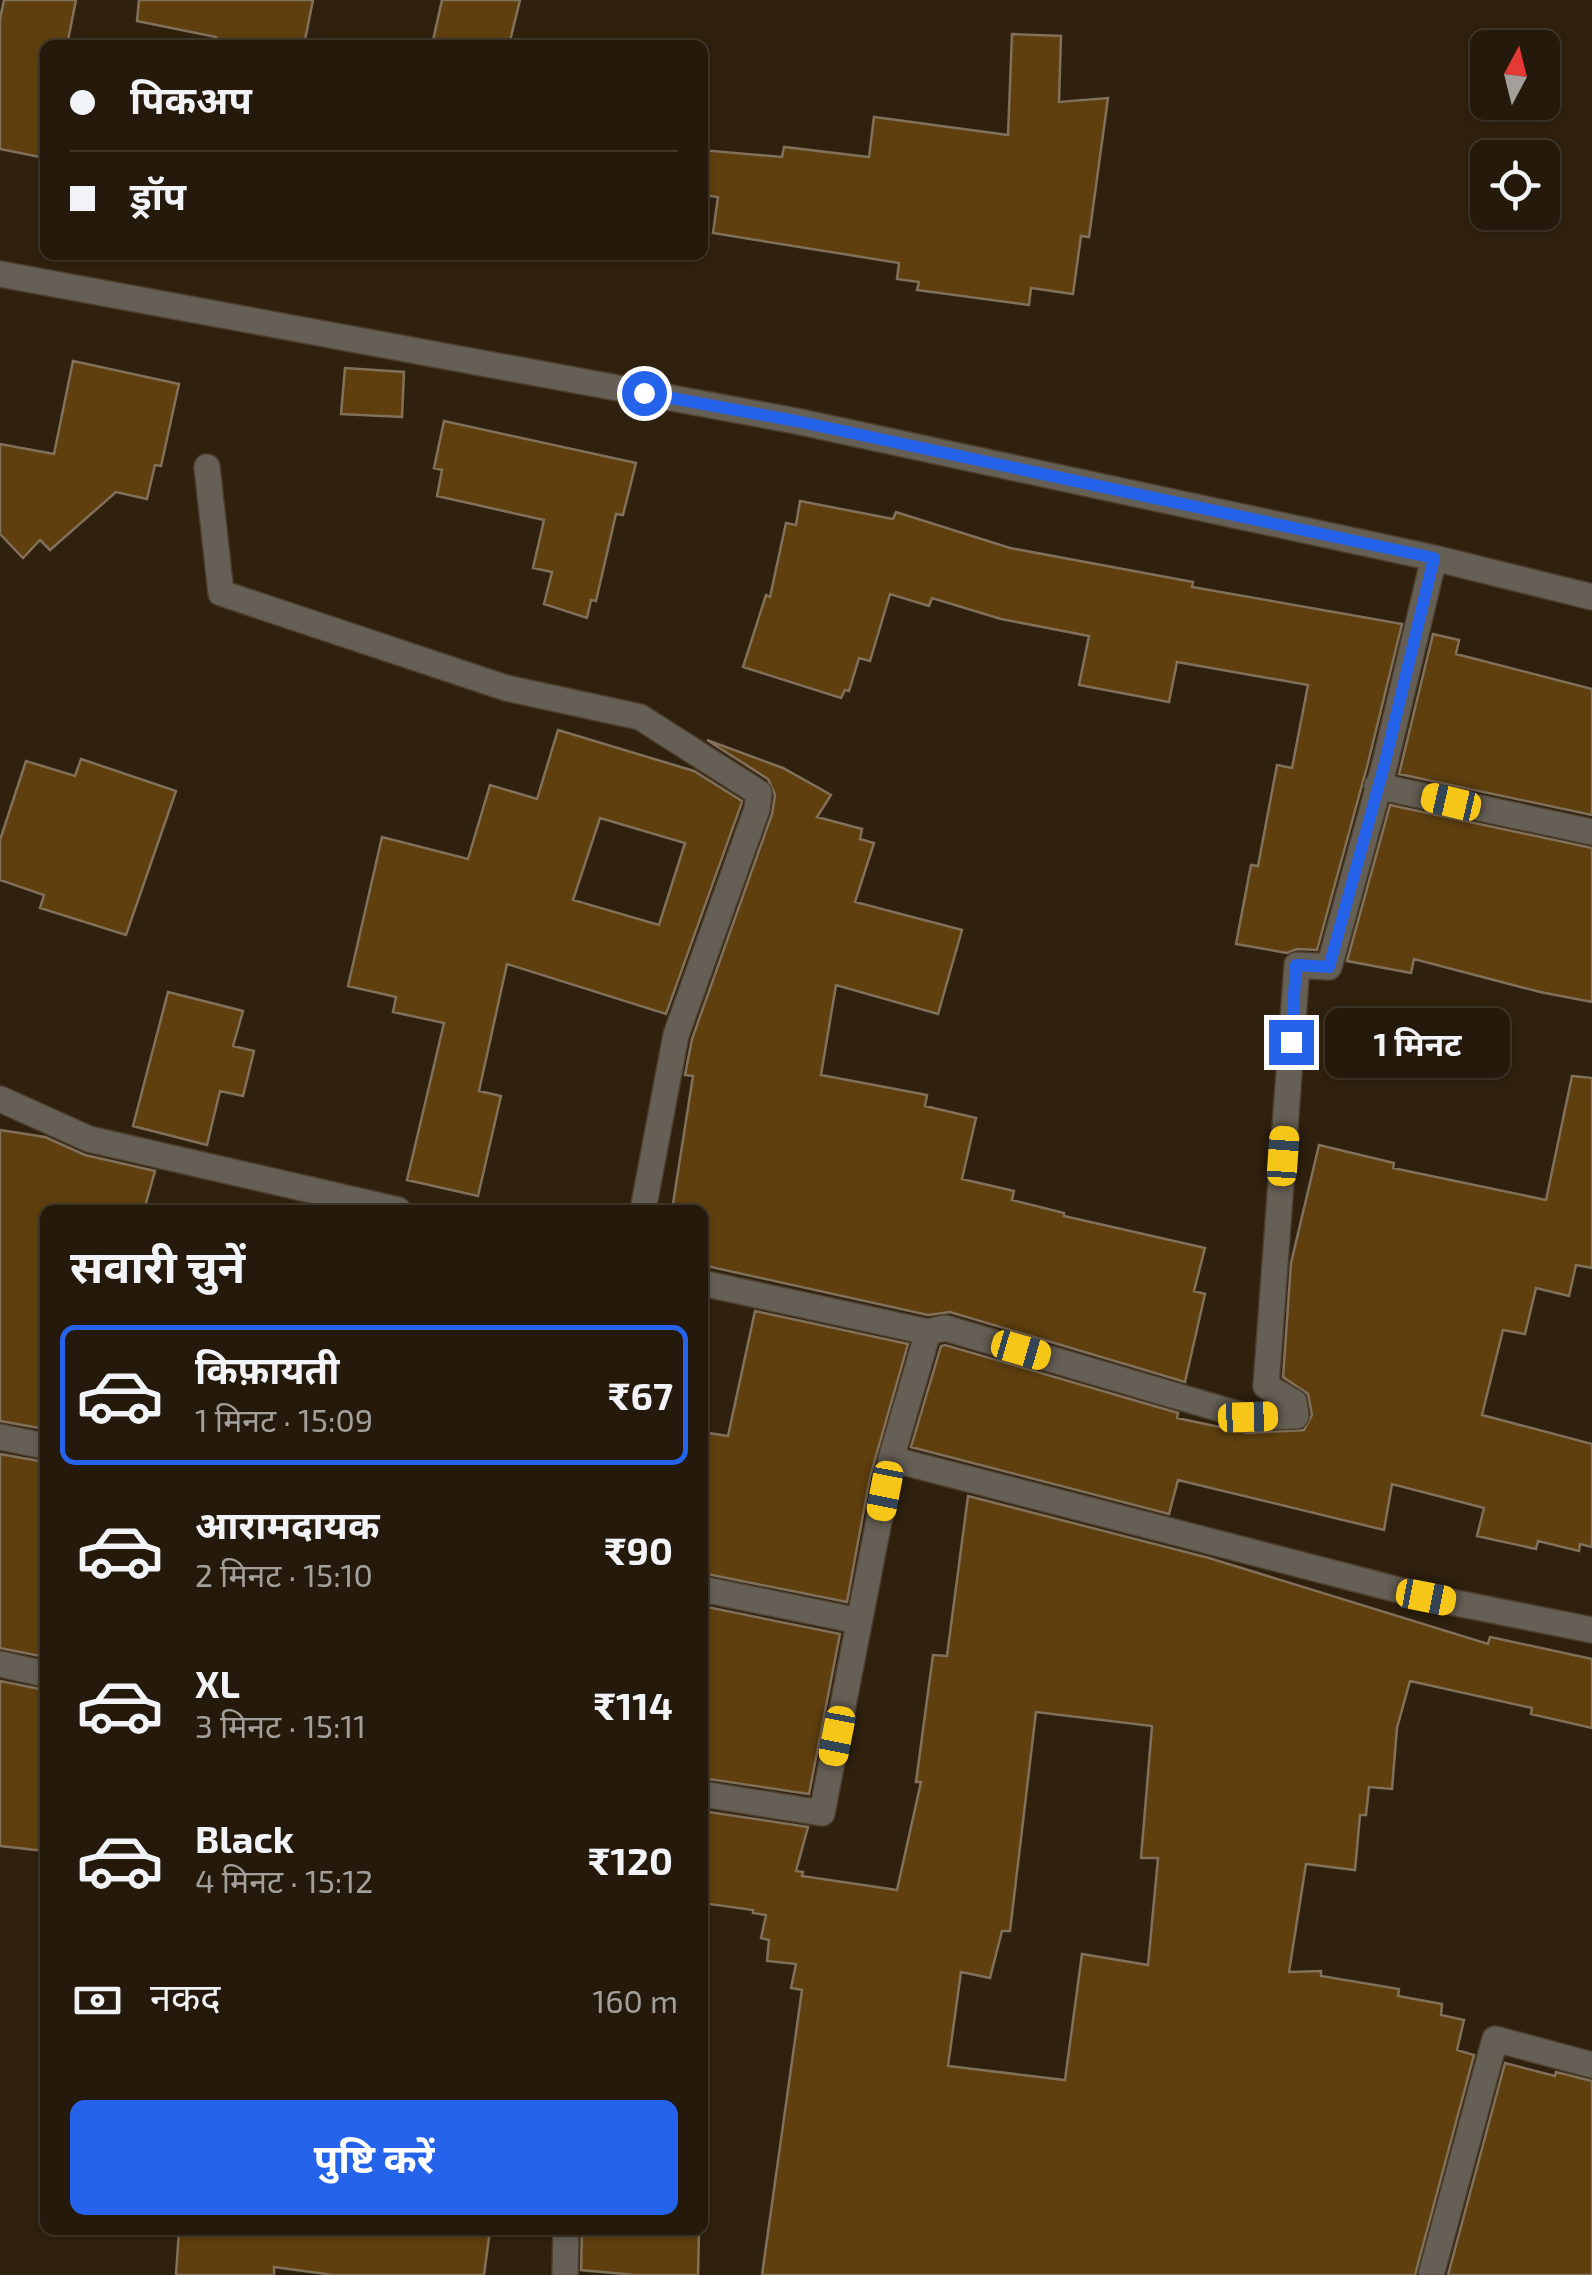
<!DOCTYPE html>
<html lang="hi">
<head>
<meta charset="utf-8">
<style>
  :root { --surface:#24190a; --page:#302618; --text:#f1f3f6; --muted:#a3a09c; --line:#41382b; --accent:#2563eb }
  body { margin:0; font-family:"Exo 2","Noto Sans Devanagari",sans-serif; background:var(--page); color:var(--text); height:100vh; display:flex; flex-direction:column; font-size:38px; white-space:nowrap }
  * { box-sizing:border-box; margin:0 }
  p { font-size:32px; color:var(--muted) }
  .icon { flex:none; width:55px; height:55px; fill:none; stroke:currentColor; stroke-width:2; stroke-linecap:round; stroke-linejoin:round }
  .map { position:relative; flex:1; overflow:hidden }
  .side { position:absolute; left:40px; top:1205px; width:668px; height:1030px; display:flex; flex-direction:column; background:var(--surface); border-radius:15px; box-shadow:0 2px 8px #0004,0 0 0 2px var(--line) }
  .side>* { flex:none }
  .top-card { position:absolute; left:40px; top:40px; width:668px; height:220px; border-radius:15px; box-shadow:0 2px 8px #0004,0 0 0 2px var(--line); display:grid; align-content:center; height:220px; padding:0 30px; background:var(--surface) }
  .needle { width:65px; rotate:7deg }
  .controls { position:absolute; left:1470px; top:30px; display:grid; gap:20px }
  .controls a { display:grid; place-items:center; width:90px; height:90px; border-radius:15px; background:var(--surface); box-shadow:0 2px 8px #0004,0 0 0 2px var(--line); font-size:50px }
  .end { position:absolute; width:45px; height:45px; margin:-22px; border:12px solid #2563eb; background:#fff; box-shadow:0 0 0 5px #fff }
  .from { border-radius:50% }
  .bubble { position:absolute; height:70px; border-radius:15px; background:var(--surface); box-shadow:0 2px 8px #0004,0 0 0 2px var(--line); font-size:32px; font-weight:700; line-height:70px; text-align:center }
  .car { position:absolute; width:30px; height:60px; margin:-30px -15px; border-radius:12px; box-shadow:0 0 8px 2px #0007; background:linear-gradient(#f5c518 24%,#345 0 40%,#f5c518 0 76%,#345 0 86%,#f5c518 0) }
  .top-card b { display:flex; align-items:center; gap:35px; height:95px; font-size:38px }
  .top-card b+b { border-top:2px solid var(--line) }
  .top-card i { width:25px; height:25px; background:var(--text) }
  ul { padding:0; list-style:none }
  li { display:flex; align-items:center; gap:30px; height:140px; margin:0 20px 15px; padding:0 10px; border:5px solid transparent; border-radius:15px }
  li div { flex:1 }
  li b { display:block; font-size:38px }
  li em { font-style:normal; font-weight:700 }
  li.current { border-color:var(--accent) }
  li>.icon { width:90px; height:90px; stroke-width:1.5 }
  h2 { padding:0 30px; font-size:45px; line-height:120px }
  .pay { display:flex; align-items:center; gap:25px; height:110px; padding:0 30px; font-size:38px }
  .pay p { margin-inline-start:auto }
  .cta { display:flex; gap:20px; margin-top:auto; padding:20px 30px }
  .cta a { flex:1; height:115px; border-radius:15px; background:var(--accent); color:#fff; font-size:40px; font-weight:700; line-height:115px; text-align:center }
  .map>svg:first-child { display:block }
  .building { fill:#5f3f0e; stroke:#81705a; stroke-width:2.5; fill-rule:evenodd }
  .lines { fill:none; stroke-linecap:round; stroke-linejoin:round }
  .street-casing { stroke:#4c3e2c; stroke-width:28 }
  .street { stroke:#665f55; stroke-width:25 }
  .route { stroke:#2563eb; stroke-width:12 }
</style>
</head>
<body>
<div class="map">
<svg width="1592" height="2275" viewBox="0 0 1592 2275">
  <rect width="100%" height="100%" fill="#30210e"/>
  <path class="building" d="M4,0H76L67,45H45V158L0,149V19Z
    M139,0H313L304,45H215L216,37L137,21Z
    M442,0H520L509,45H432Z
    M1012,34L1061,36L1059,102L1108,98L1089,237L1081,236L1073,294L1031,288L1029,305L917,290L919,282L897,279L899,263L713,233L718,197L702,195V150L782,157L784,147L869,157L874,117L1008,135Z
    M73,361L179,384L161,466L155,465L147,499L116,492L50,550L40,540L23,558L0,534V444L54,454Z
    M345,368L404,372L402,417L341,414Z
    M444,421L636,463L623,515L616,514L596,601L591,600L587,618L544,604L552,572L533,568L544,520L437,496L442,470L434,468Z
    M800,501L893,519L896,512L1010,548L1193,582L1192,587L1402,624L1368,763L1317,950L1297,949L1287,953L1236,944L1251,865L1258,866L1277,765L1292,768L1308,685L1177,662L1169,702L1079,685L1089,636L1001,619L932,598L929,606L890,594L870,661L859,658L849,691L845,690L841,698L743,667L766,595L770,597L786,523L796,525Z
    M1433,634L1459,640L1456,654L1592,689V815L1399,774Z
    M558,730L694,771L742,801L741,805L666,1014L507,964L479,1091L501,1096L478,1196L407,1180L444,1023L393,1012L396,997L348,986L382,837L468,859L490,785L537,799ZM600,818L685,843L659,925L573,900Z
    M707,740L783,768L831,795L817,817L862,829L860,839L874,843L855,902L962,930L938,1014L836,985L821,1075L927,1095L925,1106L976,1118L962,1179L1014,1191L1012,1200L1064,1213V1216L1205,1248L1194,1291L1205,1294L1185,1382L950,1312L928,1315L702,1265V1210H672L693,1076L685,1075L692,1039L772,814L775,795L768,779Z
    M81,759L176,791L126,935L40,908L44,895L0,880V840L26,761L75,776Z
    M1390,805L1592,848V1002L1540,992L1414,959L1411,973L1347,961Z
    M168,992L243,1011L233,1046L254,1051L243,1096L220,1091L207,1145L133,1126Z
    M1572,1076L1592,1078V1268L1576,1265L1569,1296L1536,1288L1525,1334L1503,1330L1482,1415L1592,1444V1547L1580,1544L1579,1551L1538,1541L1536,1549L1477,1536L1484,1508L1392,1484L1384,1530L1178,1480L1169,1514L911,1447L941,1346L945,1345L1178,1413L1177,1418L1248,1433L1304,1430L1312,1415L1308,1394L1283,1377L1291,1263L1319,1145L1394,1163L1393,1168L1546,1200Z
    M0,1130L45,1137L85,1155L155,1171L144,1210H45V1429L0,1421Z
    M755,1311L908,1344L870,1477L847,1602L702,1573V1432L728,1436Z
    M0,1454L45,1462V1657L0,1648Z
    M968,1496L1209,1558L1488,1644L1490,1637L1592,1659V1728L1531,1714L1532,1708L1410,1681L1397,1728L1392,1789L1369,1787L1366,1815H1360L1355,1870L1306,1864L1289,1972L1321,1971V1976L1399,1989L1398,1996L1442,2004L1441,2015L1464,2020L1457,2050L1474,2055L1415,2275H762L802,1990L791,1988L796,1964L767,1961L769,1940L761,1938L766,1915L753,1913V1910L702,1903V1811L808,1827L796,1871L803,1872L802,1876L897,1890L921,1782H916L933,1655L947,1656ZM1036,1712L1152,1726L1141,1858H1158L1148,1965L1082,1954L1065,2080L948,2066L961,1972L990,1978L1002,1931H1010Z
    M702,1606L840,1634L809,1794L702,1778Z
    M0,1681L45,1690V1851L0,1846Z
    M1505,2063L1555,2076L1556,2072L1592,2081V2275H1448Z
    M179,2230H490L484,2275H333L274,2267V2275H176Z
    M582,2230H699L698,2275H635L581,2270Z"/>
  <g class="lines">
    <defs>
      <path id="street" d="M0,274L796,421L1434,558
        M207,467L221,593L506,688L640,717L759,793L757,809L676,1035L643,1210
        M1377,786L1592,832
        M0,1099L89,1139L398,1210
        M702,1283L928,1332L945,1328L1248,1417L1296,1416L1294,1402L1266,1386L1297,965L1329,967L1384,767L1434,558L1592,597
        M0,1437L45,1446
        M891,1459L1426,1597L1592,1630
        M702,1589L859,1621
        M0,1664L45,1674
        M702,1794L822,1813L891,1459L928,1332
        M565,2275L566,2230
        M1431,2275L1495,2039L1592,2065"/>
    </defs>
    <use href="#street" class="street-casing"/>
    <use href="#street" class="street"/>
  </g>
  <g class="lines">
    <path class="route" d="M644,393L796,421L1434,558L1384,766L1329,967L1296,965L1291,1042"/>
  </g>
</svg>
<div class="controls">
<a><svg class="needle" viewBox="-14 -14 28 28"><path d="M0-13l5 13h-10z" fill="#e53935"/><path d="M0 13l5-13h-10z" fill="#a3a09c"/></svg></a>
<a><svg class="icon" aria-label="locate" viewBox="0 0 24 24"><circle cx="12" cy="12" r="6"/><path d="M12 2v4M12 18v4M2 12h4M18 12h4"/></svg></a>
</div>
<i class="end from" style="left:644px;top:393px"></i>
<i class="end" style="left:1291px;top:1042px"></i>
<div class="bubble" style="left:1325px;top:1008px;width:185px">1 मिनट</div>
<i class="car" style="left:1451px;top:802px;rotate:283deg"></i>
<i class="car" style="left:1283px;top:1156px;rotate:4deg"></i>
<i class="car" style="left:1021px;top:1350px;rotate:106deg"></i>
<i class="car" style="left:1248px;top:1417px;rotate:88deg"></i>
<i class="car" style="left:885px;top:1491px;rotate:191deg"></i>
<i class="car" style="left:1426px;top:1597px;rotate:101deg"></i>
<i class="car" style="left:837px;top:1736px;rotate:191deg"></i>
<div class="top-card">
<b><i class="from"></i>पिकअप</b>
<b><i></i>ड्रॉप</b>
</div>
<section class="side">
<h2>सवारी चुनें</h2>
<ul>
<li class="current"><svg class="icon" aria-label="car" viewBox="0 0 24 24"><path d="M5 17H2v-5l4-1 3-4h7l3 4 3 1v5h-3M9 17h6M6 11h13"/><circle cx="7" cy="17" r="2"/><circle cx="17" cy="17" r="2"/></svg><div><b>किफ़ायती</b><p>1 मिनट · 15:09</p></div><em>₹67</em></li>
<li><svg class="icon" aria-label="car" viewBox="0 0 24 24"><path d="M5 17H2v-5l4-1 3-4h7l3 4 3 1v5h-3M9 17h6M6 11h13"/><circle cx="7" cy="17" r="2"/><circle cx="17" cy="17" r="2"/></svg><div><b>आरामदायक</b><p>2 मिनट · 15:10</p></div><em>₹90</em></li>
<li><svg class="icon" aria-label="car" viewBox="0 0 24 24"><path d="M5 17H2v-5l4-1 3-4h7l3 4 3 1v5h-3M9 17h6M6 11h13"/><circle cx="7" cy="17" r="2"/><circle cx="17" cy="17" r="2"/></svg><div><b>XL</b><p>3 मिनट · 15:11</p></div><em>₹114</em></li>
<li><svg class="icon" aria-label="car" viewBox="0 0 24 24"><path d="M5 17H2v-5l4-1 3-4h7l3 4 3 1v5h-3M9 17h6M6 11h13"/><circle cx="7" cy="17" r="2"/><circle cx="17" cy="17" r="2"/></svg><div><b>Black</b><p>4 मिनट · 15:12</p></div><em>₹120</em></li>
</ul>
<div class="pay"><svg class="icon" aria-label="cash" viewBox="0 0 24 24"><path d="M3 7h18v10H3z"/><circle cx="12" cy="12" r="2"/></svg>नकद<p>160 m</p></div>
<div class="cta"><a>पुष्टि करें</a></div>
</section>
</div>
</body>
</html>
